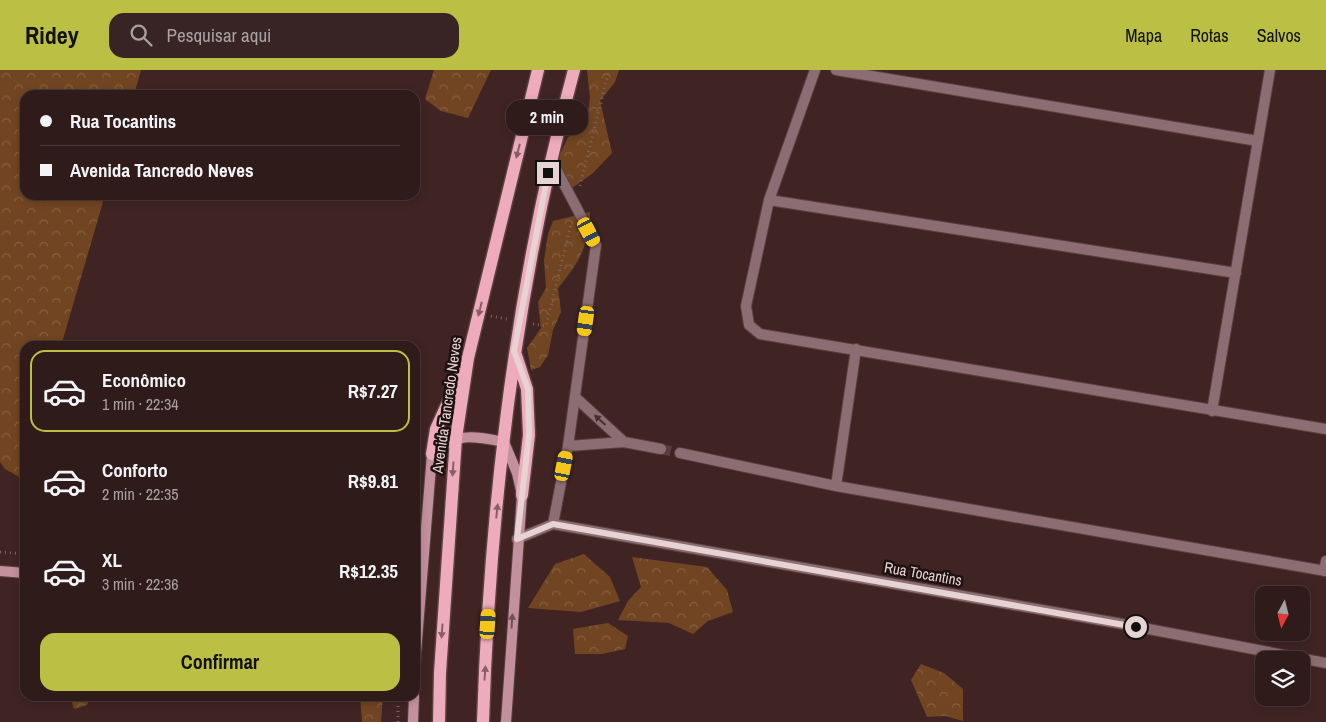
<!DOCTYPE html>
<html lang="pt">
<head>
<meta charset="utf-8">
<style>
  :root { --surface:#301b1b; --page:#382424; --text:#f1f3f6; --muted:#a8a1a3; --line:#4b393a; --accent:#bbc044 }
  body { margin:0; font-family:"Archivo Narrow",sans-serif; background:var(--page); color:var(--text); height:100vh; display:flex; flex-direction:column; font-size:19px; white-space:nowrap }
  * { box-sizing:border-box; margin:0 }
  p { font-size:16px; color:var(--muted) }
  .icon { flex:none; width:28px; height:28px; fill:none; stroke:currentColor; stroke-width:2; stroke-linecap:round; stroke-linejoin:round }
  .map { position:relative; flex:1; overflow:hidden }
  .side { position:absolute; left:20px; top:271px; width:400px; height:360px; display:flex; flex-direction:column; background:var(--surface); border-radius:15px; box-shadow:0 2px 8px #0003,0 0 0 1px var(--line) }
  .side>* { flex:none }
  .top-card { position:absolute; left:20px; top:20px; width:400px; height:110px; border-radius:15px; box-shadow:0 2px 8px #0003,0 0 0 1px var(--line); display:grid; align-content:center; height:110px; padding:0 20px; background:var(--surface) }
  .needle { width:32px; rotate:187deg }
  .fabs { position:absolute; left:1255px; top:516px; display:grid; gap:10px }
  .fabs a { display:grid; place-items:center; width:55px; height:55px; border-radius:10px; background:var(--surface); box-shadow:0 2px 8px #0003,0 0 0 1px var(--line); font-size:25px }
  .end { position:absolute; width:22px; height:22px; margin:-11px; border:6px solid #e7d3d2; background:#111; box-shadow:0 0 0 2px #111 }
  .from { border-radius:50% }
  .bubble { position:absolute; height:35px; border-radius:15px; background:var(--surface); box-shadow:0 2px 8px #0003,0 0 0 1px var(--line); font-size:16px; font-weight:700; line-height:35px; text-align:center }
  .car { position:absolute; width:15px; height:30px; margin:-15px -8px; border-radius:6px; box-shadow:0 0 4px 1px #0007; background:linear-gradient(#f5c518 24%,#345 0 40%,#f5c518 0 76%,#345 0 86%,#f5c518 0) }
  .top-card b { display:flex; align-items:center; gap:18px; height:48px; font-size:19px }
  .top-card b+b { border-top:1px solid var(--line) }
  .top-card i { width:12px; height:12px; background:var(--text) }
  ul { padding:9px 0 0; list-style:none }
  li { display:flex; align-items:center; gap:15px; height:82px; margin:0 10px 8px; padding:0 10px; border:2px solid transparent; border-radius:15px }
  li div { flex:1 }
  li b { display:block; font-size:19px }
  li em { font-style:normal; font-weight:700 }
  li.on { border-color:var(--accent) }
  li>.icon { width:45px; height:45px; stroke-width:1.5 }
  .button { display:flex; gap:10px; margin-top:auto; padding:10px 20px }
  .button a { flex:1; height:58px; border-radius:15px; background:var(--accent); color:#111; font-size:20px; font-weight:700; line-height:58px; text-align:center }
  header { display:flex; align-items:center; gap:30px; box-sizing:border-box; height:70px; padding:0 25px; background:var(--accent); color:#111 }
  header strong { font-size:24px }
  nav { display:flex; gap:28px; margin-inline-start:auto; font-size:18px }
  .search { width:350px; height:45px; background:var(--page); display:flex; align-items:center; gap:12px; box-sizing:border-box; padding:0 18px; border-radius:15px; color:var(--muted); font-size:19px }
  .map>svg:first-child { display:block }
  .forest { fill:url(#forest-crowns) }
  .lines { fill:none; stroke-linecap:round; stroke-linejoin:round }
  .minor-tunnel { stroke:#593e3e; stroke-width:10; stroke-dasharray:10 5; stroke-linecap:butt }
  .minor-casing { stroke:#5b4040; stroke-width:12 }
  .secondary-casing { stroke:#5b4040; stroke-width:12 }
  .primary-casing { stroke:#5b4040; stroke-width:15 }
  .path { stroke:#7d6464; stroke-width:3; stroke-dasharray:1 4; stroke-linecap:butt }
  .minor { stroke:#8d6d74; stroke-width:10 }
  .secondary { stroke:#c3909d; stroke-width:10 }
  .primary { stroke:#edabbc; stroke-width:12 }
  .oneway { fill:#865e66 }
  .oneway2 { fill:#453134 }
  .oneway3 { fill:#705057 }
  .route { stroke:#e7d3d2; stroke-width:6 }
  .labels { text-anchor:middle; stroke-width:5; stroke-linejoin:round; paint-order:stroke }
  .street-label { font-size:15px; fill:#e7d3d2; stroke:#1e1111 }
</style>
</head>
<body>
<header>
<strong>Ridey</strong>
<div class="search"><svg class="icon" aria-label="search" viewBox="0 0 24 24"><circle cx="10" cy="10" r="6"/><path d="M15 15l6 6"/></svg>Pesquisar aqui</div>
<nav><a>Mapa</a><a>Rotas</a><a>Salvos</a></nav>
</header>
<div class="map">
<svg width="1326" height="652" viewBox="0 0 1326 652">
  <defs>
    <pattern id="forest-crowns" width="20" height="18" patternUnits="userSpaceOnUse" patternTransform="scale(1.25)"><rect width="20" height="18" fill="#714522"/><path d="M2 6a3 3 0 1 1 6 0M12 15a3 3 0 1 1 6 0" fill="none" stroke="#855f41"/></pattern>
  </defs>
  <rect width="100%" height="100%" fill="#402424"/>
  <path class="forest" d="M0,0H141L134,25H25V125H105L61,276H25V402L23,409L5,399L0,392Z
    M434,0H491L468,48L441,41L425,29Z
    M587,0H619L615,12L600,31L612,83L593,103L572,118L557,91L568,67L586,57L590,28Z
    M590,142C589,176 579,193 558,218L561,242L553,260L548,285L540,297L531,300L527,278L541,258L538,232L546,218L544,190L548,164L553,151Z
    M584,484L610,507L620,531L581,542L528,538L555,494Z
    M632,487L707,497L727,520L733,542L708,551L693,564L669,553L618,550L628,531L641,517Z
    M608,553L628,566L625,579L602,584H575L573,559Z
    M921,594L944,603L963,619V651L945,646L927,647L911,610Z
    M70,626H91L87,635L74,639Z
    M360,626H383L381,652H362Z"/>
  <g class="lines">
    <path class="minor-tunnel" d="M661,379L680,383"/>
    <defs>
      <path id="minor" d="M815,0L769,130L746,236L749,255L760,264L1326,359
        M836,0L1258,71
        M551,89L596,175L568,376L553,454
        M769,130L1236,203
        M856,279L836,416L1326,501
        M575,327L624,372
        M1212,341L1270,0
        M568,376L624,372L661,379
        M680,383L836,416
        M517,469L553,454L1117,553L1326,593
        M1324,501L1326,491"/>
      <path id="secondary" d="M0,501L25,503
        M415,595L432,384C457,362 473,366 504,372L517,403L522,425L506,652
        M413,652L414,626"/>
      <path id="primary" d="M516,285L527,319L529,365L522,425
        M432,384L436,359L461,304
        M439,652L440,603L456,368L468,288L538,0
        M483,652C490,432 516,212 574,0"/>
    </defs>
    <use href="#minor" class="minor-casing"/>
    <use href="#secondary" class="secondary-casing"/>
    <use href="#primary" class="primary-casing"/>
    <path class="path" d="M580,116L609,0
      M491,246L507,249
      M533,254L546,256L571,154
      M0,482L25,484
      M398,652V626"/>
    <use href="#minor" class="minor"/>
    <use href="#secondary" class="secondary"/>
    <use href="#primary" class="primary"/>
  </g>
  <defs><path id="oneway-solid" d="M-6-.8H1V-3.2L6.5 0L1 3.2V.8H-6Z" transform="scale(1.25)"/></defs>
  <g class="oneway">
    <use href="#oneway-solid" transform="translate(518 81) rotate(104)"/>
    <use href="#oneway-solid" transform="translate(480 239) rotate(104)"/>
    <use href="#oneway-solid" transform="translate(453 399) rotate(94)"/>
    <use href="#oneway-solid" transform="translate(497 441) rotate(-84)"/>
    <use href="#oneway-solid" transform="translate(442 561) rotate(94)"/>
    <use href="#oneway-solid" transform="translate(485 603) rotate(-86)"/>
  </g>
  <use class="oneway2" href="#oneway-solid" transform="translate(600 350) rotate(-138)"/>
  <use class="oneway3" href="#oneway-solid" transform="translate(512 551) rotate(-86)"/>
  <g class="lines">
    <path class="route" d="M548,103L514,281L528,319L529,365L517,469L553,454L1136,557"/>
  </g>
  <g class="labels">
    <g class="street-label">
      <text transform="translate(447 335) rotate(-82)" y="5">Avenida Tancredo Neves</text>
      <text transform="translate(923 504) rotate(10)" y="5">Rua Tocantins</text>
    </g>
  </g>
</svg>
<div class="fabs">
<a><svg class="needle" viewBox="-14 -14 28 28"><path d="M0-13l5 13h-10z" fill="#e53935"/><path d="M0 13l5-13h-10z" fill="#a8a1a3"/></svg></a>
<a><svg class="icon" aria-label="layers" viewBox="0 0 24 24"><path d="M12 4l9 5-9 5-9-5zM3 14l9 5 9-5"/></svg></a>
</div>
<i class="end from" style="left:1136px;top:557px"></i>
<i class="end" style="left:548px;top:103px"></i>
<div class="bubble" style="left:506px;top:30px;width:82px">2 min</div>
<i class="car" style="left:589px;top:162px;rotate:152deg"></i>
<i class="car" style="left:586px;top:251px;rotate:188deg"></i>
<i class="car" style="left:564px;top:396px;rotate:11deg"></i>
<i class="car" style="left:488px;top:554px;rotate:4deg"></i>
<div class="top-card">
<b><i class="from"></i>Rua Tocantins</b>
<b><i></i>Avenida Tancredo Neves</b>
</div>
<section class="side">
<ul>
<li class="on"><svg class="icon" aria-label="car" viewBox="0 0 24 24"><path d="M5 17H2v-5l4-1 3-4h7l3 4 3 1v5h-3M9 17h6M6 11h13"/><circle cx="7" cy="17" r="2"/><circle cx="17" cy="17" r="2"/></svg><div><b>Econômico</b><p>1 min · 22:34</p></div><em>R$7.27</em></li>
<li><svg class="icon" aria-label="car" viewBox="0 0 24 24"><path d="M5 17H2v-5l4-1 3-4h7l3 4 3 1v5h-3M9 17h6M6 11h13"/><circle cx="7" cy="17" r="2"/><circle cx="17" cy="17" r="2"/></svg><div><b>Conforto</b><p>2 min · 22:35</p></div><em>R$9.81</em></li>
<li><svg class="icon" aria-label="car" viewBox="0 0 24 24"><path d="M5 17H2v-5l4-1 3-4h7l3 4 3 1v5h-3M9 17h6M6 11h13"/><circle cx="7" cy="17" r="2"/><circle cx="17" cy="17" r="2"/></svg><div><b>XL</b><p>3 min · 22:36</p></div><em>R$12.35</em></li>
</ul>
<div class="button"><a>Confirmar</a></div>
</section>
</div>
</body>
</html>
